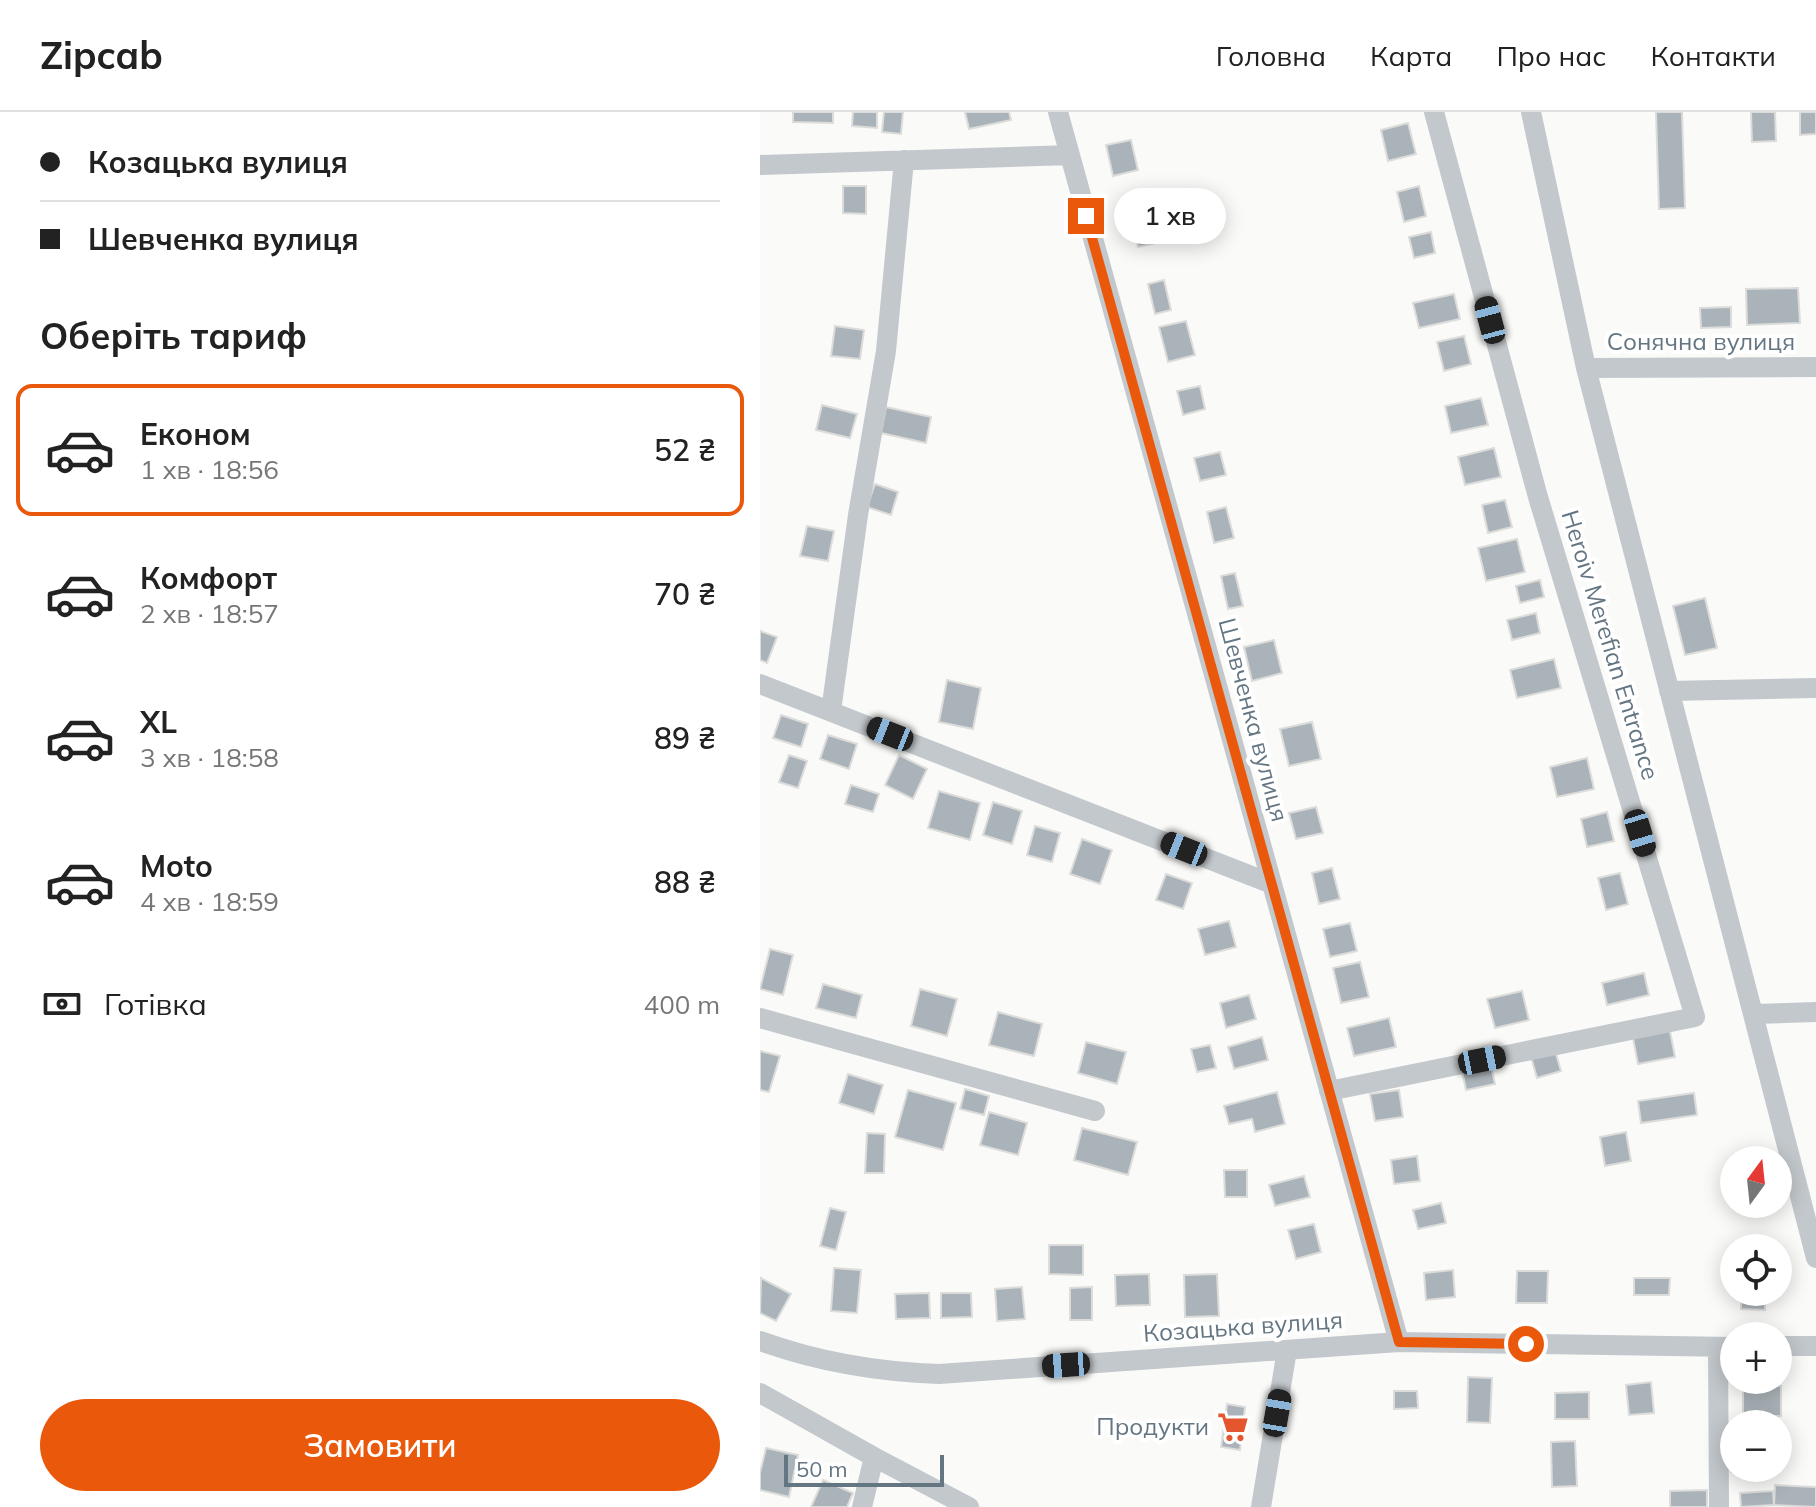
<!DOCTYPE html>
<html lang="uk">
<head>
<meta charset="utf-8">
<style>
  :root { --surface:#fff; --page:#f2f2f2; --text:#222; --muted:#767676; --line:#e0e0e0; --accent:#ea580c }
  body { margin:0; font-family:Mulish,sans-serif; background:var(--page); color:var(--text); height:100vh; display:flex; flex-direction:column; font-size:30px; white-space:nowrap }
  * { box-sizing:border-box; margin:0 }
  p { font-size:26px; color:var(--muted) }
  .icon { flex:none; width:44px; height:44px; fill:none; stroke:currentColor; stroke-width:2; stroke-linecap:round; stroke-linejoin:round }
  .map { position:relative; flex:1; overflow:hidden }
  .side { display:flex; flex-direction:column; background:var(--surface); width:760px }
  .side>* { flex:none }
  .top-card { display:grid; align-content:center; height:176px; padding:0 40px; background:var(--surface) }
  .needle { width:52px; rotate:15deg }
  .controls { position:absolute; left:960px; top:1034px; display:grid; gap:16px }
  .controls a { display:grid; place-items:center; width:72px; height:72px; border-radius:50%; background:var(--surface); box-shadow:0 4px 20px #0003; font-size:40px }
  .scale { position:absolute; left:24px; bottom:20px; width:160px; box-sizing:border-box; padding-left:8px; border:4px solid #657683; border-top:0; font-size:22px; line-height:28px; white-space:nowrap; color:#657683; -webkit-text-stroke:6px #fff; paint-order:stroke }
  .end { position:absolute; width:36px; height:36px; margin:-18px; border:10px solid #ea580c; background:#fff; box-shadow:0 0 0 4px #fff }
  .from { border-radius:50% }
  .bubble { position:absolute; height:56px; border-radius:28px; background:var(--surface); box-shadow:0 4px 20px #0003; font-size:26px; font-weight:600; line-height:56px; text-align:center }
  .car { position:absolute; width:24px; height:48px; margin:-24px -12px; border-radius:10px; box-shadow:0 0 6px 2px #0007; background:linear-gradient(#222 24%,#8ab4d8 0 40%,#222 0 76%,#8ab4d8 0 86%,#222 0) }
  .top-card b { display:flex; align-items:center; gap:28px; height:76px; font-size:30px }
  .top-card b+b { border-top:2px solid var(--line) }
  .top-card i { width:20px; height:20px; background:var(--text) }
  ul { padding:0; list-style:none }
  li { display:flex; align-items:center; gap:24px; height:132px; margin:0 16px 12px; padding:0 24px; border:4px solid transparent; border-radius:16px }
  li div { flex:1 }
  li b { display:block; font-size:30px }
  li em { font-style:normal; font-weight:600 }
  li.current { border-color:var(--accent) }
  li>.icon { width:72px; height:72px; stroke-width:1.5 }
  h2 { padding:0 40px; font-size:36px; line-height:96px }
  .pay { display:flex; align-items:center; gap:20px; height:88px; padding:0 40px; font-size:30px }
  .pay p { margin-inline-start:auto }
  .action { display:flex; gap:16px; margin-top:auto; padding:16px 40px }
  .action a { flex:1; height:92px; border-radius:48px; background:var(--accent); color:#fff; font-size:32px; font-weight:600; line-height:92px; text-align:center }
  header { display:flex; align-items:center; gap:48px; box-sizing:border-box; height:112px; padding:0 40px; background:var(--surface); border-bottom:2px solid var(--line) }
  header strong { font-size:38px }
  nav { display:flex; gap:44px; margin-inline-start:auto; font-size:28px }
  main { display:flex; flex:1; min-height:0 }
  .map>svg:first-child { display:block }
  .building { fill:#aab3b9; stroke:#dcdcda; stroke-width:2 }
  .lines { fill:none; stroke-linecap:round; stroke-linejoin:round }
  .minor { stroke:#c3c8cc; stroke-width:20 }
  .route { stroke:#ea580c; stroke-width:10 }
  .labels { text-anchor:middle; stroke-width:8; stroke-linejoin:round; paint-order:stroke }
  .street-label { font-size:24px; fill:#657683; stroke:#fff }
  .poi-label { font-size:24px; fill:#657683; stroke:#fff; text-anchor:end }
</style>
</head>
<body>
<header>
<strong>Zipcab</strong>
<nav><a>Головна</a><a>Карта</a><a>Про нас</a><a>Контакти</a></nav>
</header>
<main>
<section class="side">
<div class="top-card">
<b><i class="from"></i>Козацька вулиця</b>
<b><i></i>Шевченка вулиця</b>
</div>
<h2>Оберіть тариф</h2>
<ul>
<li class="current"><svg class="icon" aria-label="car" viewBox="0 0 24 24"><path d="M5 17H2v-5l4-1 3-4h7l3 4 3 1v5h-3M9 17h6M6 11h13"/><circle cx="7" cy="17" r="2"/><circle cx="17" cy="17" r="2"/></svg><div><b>Економ</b><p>1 хв · 18:56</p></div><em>52 ₴</em></li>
<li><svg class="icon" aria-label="car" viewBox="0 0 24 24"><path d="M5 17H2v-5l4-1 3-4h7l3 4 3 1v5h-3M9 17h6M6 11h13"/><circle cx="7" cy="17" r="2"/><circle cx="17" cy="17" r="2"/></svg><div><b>Комфорт</b><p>2 хв · 18:57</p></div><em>70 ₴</em></li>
<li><svg class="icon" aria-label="car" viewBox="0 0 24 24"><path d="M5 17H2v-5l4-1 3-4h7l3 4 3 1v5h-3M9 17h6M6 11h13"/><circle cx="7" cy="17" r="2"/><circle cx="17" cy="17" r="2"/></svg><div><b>XL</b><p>3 хв · 18:58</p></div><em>89 ₴</em></li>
<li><svg class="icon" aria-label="car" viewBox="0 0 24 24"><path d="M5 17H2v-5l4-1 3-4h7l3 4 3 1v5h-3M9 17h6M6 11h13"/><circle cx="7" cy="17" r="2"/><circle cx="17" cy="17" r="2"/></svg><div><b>Moto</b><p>4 хв · 18:59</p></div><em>88 ₴</em></li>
</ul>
<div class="pay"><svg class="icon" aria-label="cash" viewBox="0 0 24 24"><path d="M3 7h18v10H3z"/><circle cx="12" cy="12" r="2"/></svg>Готівка<p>400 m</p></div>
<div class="action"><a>Замовити</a></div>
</section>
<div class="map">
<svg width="1056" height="1395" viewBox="0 0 1056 1395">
  <rect width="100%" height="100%" fill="#fafaf8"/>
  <path class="building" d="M33,0H73V11L33,10Z
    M93,0H117V16L92,14Z
    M124,0H143L141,22L122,20Z
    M205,0H249L251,8L209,17Z
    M896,0H922L925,96L899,97Z
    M991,0H1015L1016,29L992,30Z
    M1040,0H1056V22L1040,23Z
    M648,11L656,42L628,49L621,18Z
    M371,28L378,58L353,64L346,33Z
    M83,74H106V102L83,101Z
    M659,74L666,104L644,110L637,80Z
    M392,97L400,130L378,135L370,102Z
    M671,120L675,141L654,146L649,125Z
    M404,168L411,198L395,202L388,172Z
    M1038,176L1040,211L987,213L986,177Z
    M694,182L700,207L659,216L653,191Z
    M971,195V215L941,216L940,196Z
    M426,209L435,243L408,250L399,215Z
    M75,214L104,218L100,247L71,244Z
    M704,224L711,252L684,259L677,230Z
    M440,274L445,297L423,303L417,279Z
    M721,286L728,313L691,321L685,294Z
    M62,293L97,302L90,326L56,318Z
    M126,295L171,305L166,331L121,321Z
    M734,336L741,365L705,373L698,345Z
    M460,340L466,363L440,369L434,346Z
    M115,372L138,380L131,403L107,395Z
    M745,388L752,415L728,421L722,393Z
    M466,395L474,426L454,431L447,400Z
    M47,414L74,419L68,449L40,444Z
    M757,427L765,460L726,469L718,436Z
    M475,461L483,494L468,497L461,464Z
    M780,468L784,485L760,491L756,474Z
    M945,486L957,536L925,543L913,494Z
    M776,501L780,521L752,528L747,508Z
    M0,519L17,525L7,551L0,548Z
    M514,528L522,561L492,569L484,535Z
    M794,547L801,576L757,586L750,558Z
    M187,568L221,576L213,617L179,610Z
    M21,603L48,612L41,635L13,626Z
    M552,610L561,647L529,654L520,617Z
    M68,623L97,632L89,657L60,647Z
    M29,643L47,649L38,676L19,670Z
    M139,643L167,657L153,687L125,673Z
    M827,646L834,677L797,685L790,655Z
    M91,673L119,682L113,700L85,692Z
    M179,679L220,691L210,728L168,716Z
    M233,690L262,699L252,732L223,723Z
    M556,695L563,721L536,727L529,701Z
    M847,700L854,729L827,735L821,707Z
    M275,714L300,721L292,750L267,743Z
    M322,727L352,738L340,772L310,762Z
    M572,756L580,787L559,792L552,761Z
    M860,761L868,792L846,798L838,766Z
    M406,762L432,771L423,797L396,788Z
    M469,809L476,835L445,843L438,817Z
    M590,811L597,839L570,845L563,817Z
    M10,837L33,843L23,883L0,877Z
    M600,850L609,885L581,891L573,856Z
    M884,861L889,883L847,893L842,871Z
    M63,872L102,883L96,906L56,896Z
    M160,877L197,887L187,924L151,914Z
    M762,879L769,908L735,916L727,887Z
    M489,883L496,907L466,916L460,891Z
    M238,900L282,912L274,944L229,933Z
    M629,906L636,935L594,944L587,916Z
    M910,919L915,945L878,952L873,926Z
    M502,925L508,948L474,957L468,935Z
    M326,930L366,940L357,972L318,961Z
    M450,933L456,956L437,960L431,937Z
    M795,938L801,959L777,966L771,945Z
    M0,939L20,944L9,980L0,978Z
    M731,954L735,972L706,978L702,959Z
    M88,962L123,973L114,1002L79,991Z
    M205,977L229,984L224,1003L200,997Z
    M148,978L196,991L183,1038L135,1025Z
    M639,978L643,1005L615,1009L610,982Z
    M517,980L525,1012L495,1020L492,1007L469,1012L464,994Z
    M934,981L937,1003L881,1011L878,989Z
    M229,1000L267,1011L258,1043L220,1033Z
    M322,1016L377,1030L368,1063L314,1048Z
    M866,1020L871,1049L845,1054L840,1025Z
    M107,1021L125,1022L124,1061H105Z
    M657,1044L660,1069L634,1072L631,1048Z
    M464,1058H487V1085H465Z
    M544,1064L550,1085L515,1094L509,1073Z
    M681,1091L686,1111L658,1117L653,1098Z
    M70,1096L86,1100L76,1138L60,1134Z
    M554,1112L561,1140L536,1147L528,1118Z
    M289,1133H323V1163L289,1162Z
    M74,1156L101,1158L97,1201L71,1199Z
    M693,1158L695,1185L666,1188L664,1161Z
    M757,1159H788L787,1191H756Z
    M389,1162L390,1193L356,1194L355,1163Z
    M457,1162L459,1204L425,1205L424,1163Z
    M1,1166L31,1182L16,1209L0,1201Z
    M874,1166H910L909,1183H874Z
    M262,1175L265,1207L237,1209L235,1177Z
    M332,1175V1208H310V1176Z
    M981,1180H1005V1198L981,1197Z
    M169,1181L170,1206L136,1207L135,1182Z
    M181,1181H211L212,1205L181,1206Z
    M708,1265L732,1266L730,1311L707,1310Z
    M891,1270L894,1301L869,1303L866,1273Z
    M983,1274H1021V1304H983Z
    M634,1279H657L658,1296L634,1297Z
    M829,1280V1307H795V1281Z
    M467,1292L485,1295L480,1338L461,1335Z
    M974,1316V1356H987V1359L971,1360L969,1317Z
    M815,1329L817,1374L792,1375L791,1330Z
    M6,1336L38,1343L29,1385L0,1378V1361Z
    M63,1368L93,1381L87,1395H51Z
    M1015,1373L1056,1375V1395L1014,1393Z
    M947,1378V1395H910V1379Z
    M1013,1379L1014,1393L981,1395L980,1381Z"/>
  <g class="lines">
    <path class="minor" d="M298,0L639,1230
      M771,0L826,256L1056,1146
      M0,53L310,43
      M826,256L1056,255
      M0,572L512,772
      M909,579L1056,576
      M71,599L98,403L126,239L144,48
      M993,902L1056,900
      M0,906L335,999
      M569,979L935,905L778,385L674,0
      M0,1229C58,1250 118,1260 179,1262L639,1230L974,1235
      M1018,1234H1056
      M958,1235L959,1395
      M0,1281L114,1345L209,1395
      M102,1395L114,1345
      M501,1395L527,1238"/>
  </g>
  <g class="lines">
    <path class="route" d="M326,104L639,1230L766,1232"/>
  </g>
  <defs>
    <symbol id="supermarket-bare" viewBox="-9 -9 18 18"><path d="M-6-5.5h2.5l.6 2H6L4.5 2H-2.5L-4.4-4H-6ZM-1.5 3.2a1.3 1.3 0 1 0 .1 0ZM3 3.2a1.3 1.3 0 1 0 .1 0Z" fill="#e4572e" stroke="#fff" stroke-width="2.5" paint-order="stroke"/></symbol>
  </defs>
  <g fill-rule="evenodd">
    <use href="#supermarket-bare" x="451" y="1293" width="44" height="44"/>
  </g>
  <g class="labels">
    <g class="street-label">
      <text x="941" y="238">Сонячна вулиця</text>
      <text transform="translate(850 533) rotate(73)" y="8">Heroiv Merefian Entrance</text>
      <text transform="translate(493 608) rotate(75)" y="8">Шевченка вулиця</text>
      <text transform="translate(483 1215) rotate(-4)" y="8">Козацька вулиця</text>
    </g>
    <g class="poi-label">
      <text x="449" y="1323">Продукти</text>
    </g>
  </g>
</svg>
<div class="controls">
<a><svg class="needle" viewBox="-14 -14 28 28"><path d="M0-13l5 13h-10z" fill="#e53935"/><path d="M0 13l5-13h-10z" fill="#767676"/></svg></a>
<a><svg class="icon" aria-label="locate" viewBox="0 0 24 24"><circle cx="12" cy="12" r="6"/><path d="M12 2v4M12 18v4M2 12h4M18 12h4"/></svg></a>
<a>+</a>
<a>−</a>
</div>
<div class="scale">50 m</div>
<i class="end from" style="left:766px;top:1232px"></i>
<i class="end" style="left:326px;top:104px"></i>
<div class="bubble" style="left:354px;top:76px;width:112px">1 хв</div>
<i class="car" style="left:730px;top:208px;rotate:345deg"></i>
<i class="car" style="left:130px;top:622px;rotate:292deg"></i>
<i class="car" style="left:880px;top:721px;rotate:163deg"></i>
<i class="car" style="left:424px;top:737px;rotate:292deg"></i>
<i class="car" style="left:722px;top:948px;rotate:79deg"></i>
<i class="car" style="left:306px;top:1253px;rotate:266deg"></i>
<i class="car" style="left:517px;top:1301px;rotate:10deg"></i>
</div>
</main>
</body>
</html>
